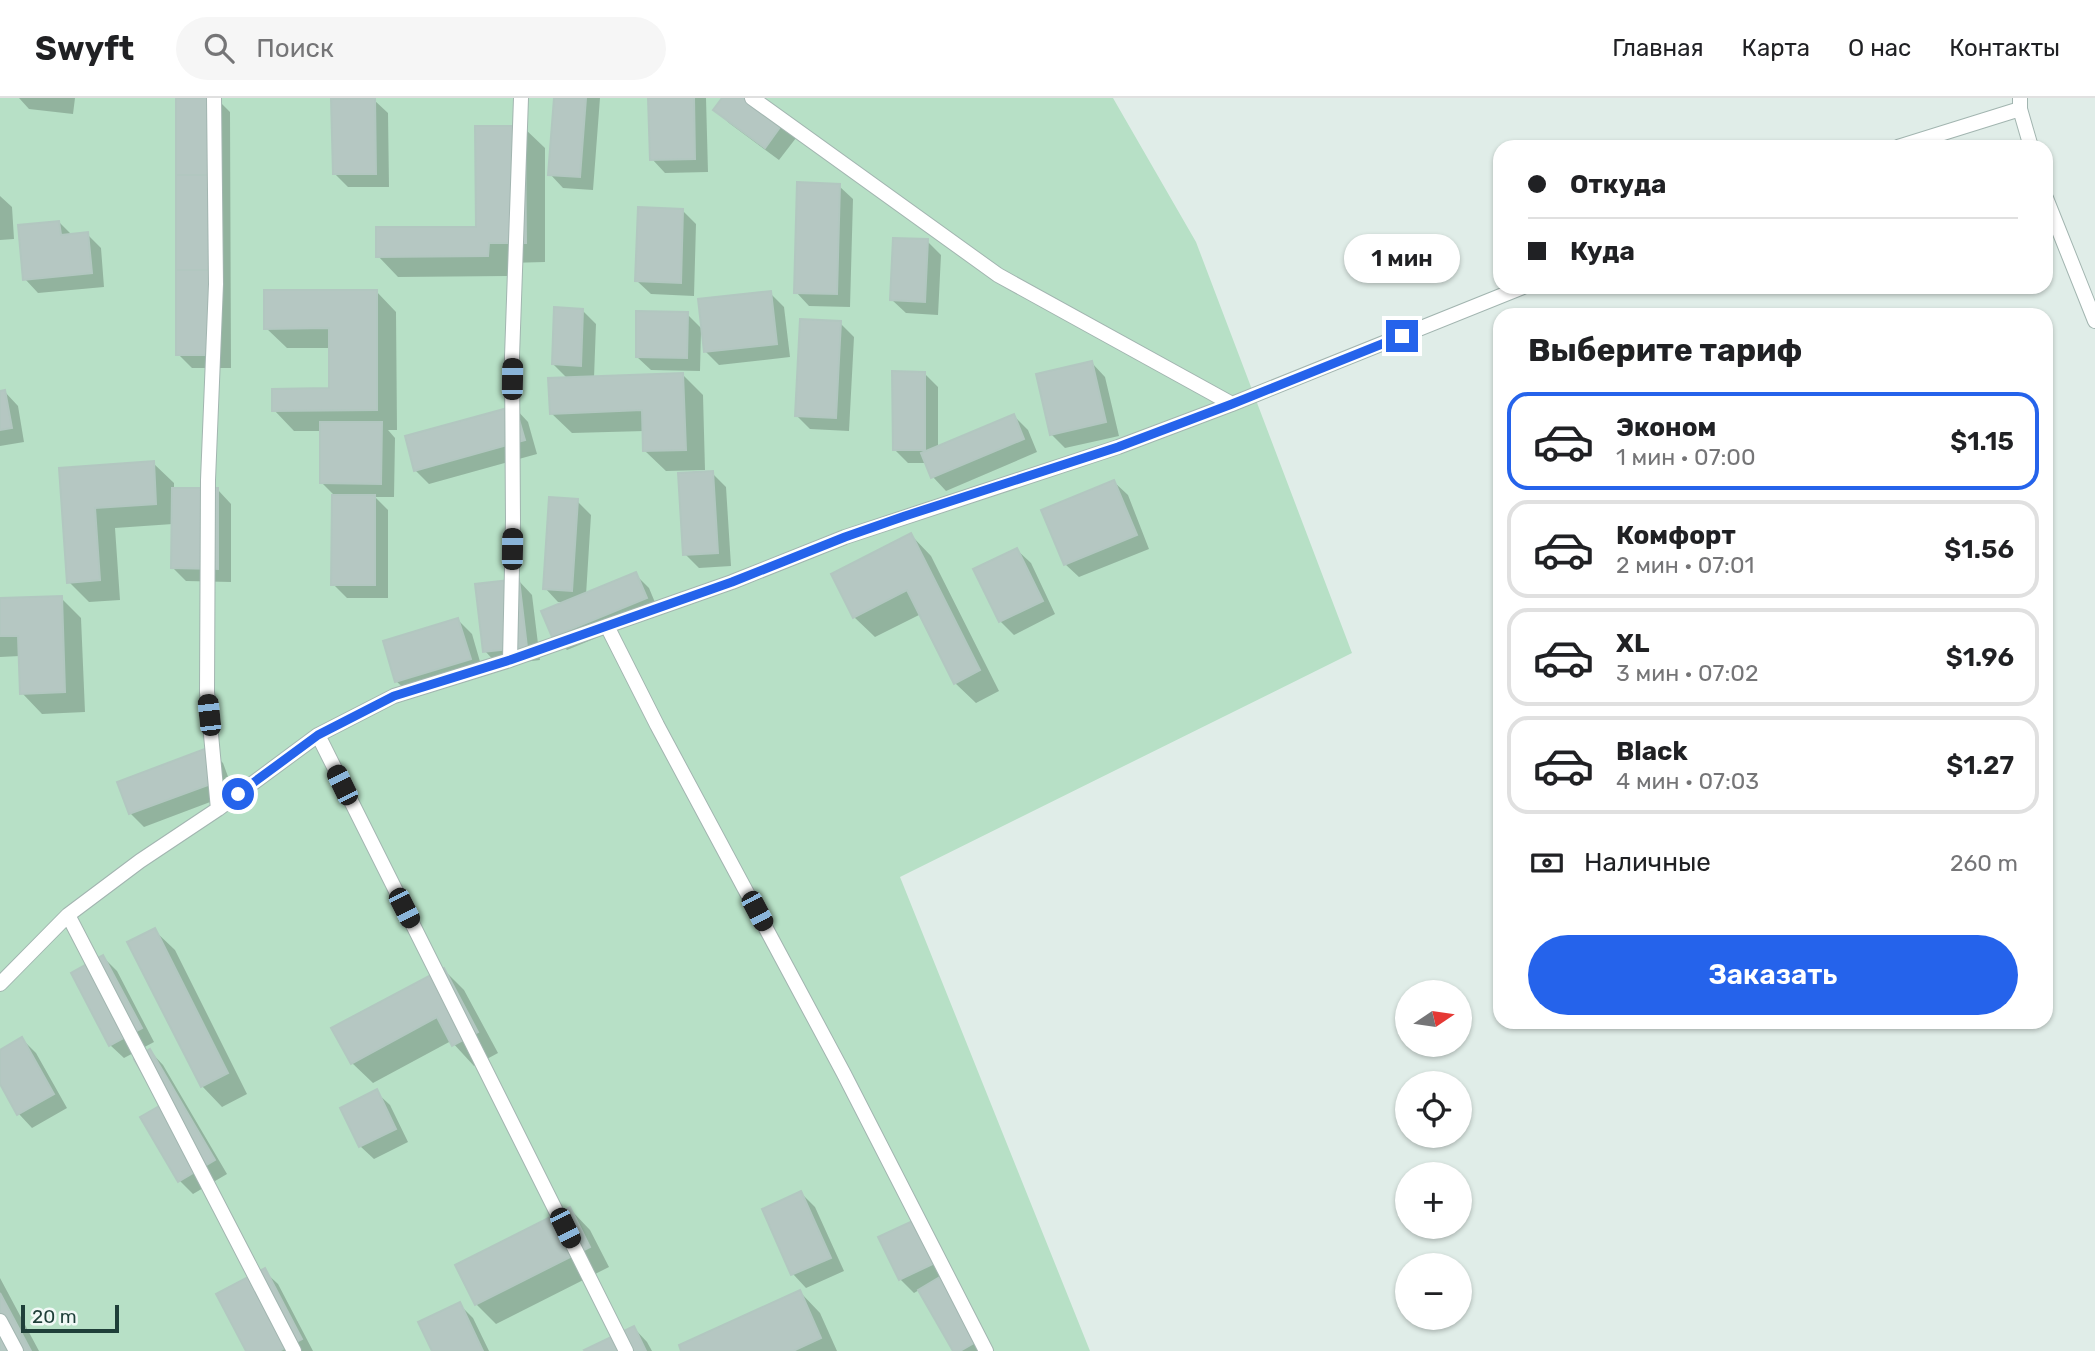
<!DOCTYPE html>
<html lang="ru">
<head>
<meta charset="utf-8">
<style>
  :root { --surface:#fff; --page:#f6f6f6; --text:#202124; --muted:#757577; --line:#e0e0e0; --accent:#2563eb }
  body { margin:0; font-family:Rubik,sans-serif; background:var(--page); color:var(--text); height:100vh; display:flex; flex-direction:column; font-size:26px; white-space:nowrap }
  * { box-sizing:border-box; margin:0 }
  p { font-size:23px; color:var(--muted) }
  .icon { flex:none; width:38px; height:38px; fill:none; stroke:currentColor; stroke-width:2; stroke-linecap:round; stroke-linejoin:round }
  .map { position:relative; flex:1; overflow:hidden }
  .panel { position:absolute; left:1493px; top:210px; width:560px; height:721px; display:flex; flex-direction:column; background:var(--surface); border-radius:21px; box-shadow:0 2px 5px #0004 }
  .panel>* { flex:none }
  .top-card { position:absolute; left:1493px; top:42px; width:560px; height:154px; border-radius:21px; box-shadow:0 2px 5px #0004; display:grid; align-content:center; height:154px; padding:0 35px; background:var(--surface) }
  .needle { width:46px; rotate:77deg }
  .buttons { position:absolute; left:1395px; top:882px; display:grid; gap:14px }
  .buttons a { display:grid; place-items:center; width:77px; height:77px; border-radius:50%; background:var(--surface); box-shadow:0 2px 5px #0004; font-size:35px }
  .scale { position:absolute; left:21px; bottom:18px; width:98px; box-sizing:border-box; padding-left:7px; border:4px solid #1f3f39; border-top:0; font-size:19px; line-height:24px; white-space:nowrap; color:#1f3f39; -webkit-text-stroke:5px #f1f9f6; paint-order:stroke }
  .end { position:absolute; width:32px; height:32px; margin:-16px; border:9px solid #2563eb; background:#fff; box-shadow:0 0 0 4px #fff }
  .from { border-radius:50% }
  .bubble { position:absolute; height:49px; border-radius:24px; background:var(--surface); box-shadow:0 2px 5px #0004; font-size:23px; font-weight:600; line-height:49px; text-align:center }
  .car { position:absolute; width:21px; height:42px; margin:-21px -10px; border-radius:9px; box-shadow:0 0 5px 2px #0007; background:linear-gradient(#222 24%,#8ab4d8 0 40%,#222 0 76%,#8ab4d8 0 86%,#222 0) }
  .top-card b { display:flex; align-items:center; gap:24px; height:66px; font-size:26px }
  .top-card b+b { border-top:2px solid var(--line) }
  .top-card i { width:18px; height:18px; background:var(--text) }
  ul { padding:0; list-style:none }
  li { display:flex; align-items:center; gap:21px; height:98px; margin:0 14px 10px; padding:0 21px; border:4px solid var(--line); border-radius:21px }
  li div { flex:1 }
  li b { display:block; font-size:26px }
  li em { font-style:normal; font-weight:600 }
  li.selected { border-color:var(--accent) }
  li>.icon { width:63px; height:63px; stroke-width:1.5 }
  h2 { padding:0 35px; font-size:32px; line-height:84px }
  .pay { display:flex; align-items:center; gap:18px; height:77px; padding:0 35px; font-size:26px }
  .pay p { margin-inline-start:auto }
  .cta { display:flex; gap:14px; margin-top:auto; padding:14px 35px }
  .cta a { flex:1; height:80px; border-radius:42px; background:var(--accent); color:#fff; font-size:28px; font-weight:600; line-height:80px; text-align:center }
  header { display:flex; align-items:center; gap:42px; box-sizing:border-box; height:98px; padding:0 35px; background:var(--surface); border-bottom:2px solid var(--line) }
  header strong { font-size:33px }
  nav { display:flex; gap:38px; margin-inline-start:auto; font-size:24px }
  .search { width:490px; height:63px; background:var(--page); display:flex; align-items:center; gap:18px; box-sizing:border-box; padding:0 24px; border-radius:38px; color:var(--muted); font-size:26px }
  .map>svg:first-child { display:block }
  .green { fill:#b7e0c6 }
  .shadow { fill:#0003 }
  .building { fill:#b5c7c2; stroke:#b2c7c0; stroke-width:2 }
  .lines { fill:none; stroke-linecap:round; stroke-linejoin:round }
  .lane-casing { stroke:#a2b5b0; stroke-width:16 }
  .lane { stroke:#fff; stroke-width:14 }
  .route { stroke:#2563eb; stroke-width:9 }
</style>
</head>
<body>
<header>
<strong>Swyft</strong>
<div class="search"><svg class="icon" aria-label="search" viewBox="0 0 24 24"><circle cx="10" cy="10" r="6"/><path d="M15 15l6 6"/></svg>Поиск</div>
<nav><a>Главная</a><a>Карта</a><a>О нас</a><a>Контакты</a></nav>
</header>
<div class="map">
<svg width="2095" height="1253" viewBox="0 0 2095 1253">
  <rect width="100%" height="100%" fill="#e0ede8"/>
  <path class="green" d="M0,0H1113L1196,144L1352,555L900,779L1090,1253H0Z"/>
  <path class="shadow" d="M19,0H75L73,16L29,11Z
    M556,0H600L593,92L563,90L550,76Z
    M650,0H706L708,74L665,75L652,61Z
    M724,0L782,27L796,40L779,62L729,25L715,12Z
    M217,1L230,14L231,270H192L178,256Z
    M374,2L388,15L389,89H348L334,75Z
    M524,30L545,50V164L508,165V178L398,179L378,158L478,130Z
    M839,88L853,101L850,209L809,208L796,194Z
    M0,98L12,109L14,141L0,142Z
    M682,112L696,126L694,198L651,196L637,183Z
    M59,124L72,137L87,136L101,150L104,189L38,195L25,181Z
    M927,143L941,157L938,217L906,215L892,202Z
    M376,193L396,214L397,332H388L395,340L394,399H375L388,412V500H347L333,486V396L322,385V333H294L274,312L331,292V250H287L266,230Z
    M770,195L784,209L790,259L719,267L705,253L703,233H701L700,273L651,272L637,259L687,216L703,232Z
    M582,212L596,226L594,280L682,276L703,297L705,372L666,373L645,353V333L572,335L551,315L568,281L553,266Z
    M840,225L854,239L849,333L810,331L796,317Z
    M1092,265L1105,279L1119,338L1065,350L1051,336Z
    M924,275L938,289V350L1014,318L1028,332L1037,354L946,393L933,379L927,365H908L894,351Z
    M5,294L18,308L24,344L0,348V295Z
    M515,310L528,324L537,356L429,386L415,372Z
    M153,365L174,385V392H218L231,406V484L186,483L173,470V426L115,430L120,502L89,504L69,484L61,371Z
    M712,375L726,389L731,468L699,470L685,456Z
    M1114,384L1128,397L1149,451L1079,479L1065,466Z
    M577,403L591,417L586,497L635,476L649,490L659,514L567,552L553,538L567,504H558L545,490Z
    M911,437L931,458L999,593L976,605L955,585L921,516L875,539L854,519Z
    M1017,452L1031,465L1055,516L1014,537L1000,523Z
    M519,483L532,497L540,562L498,567L485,553Z
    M61,500L81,520L85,614L42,616L22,595L20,558L0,559V502Z
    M458,522L472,536L483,574L410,596L396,583Z
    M209,651L223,665L234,695L144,729L131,716L120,685Z
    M154,832L175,852L247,996L222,1009L202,988Z
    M103,859L117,873L154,944L124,960L110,947Z
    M444,872L464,892L498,955L474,968L451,943L373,985L352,965Z
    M22,941L36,955L67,1010L32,1030L19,1016L0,982V954Z
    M150,953L163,967L227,1076L193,1096L180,1083Z
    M376,994L390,1007L408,1044L374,1061L360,1048Z
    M801,1095L815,1109L844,1173L806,1190L793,1176L764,1112Z
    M570,1111L590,1132L609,1169L496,1226L476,1206Z
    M918,1122L992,1253H955L919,1192L914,1195L900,1181Z
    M264,1173L278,1186L313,1253H248Z
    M0,1180L39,1253H1L0,1250Z
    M800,1194L820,1215L837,1253H683Z
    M459,1206L473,1220L489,1253H434Z
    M634,1230L647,1244L652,1253H586Z"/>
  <path class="building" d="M176,0H218V77H176Z
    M375,0L376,76H333L331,1Z
    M554,0H586L580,79L548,77Z
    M648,0H694L695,61L650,62Z
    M722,0H749L783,25L765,50L713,12Z
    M475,28H525L526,145H489L488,158L376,159V129H476Z
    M176,77H218V172H176Z
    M797,84L840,86L837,196L794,195Z
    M638,109L683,111L681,185L635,183Z
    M59,123L61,137L88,134L92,175L23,182L18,127Z
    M893,140L928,141L925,204L890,202Z
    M176,172H218V257H176Z
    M264,192H377V312L272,313V291L329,290V230L264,231Z
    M771,193L777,246L704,254L698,201Z
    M554,209L583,211L581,268L552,266Z
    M636,213L688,214L687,260L636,259Z
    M800,221L841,223L836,320L795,318Z
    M1092,263L1106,324L1050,337L1036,276Z
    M892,273L925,274V352H893Z
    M683,275L686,352L643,353L642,312L550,316L548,280Z
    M5,292L12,330L0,332V293Z
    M515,308L525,342L414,373L405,338Z
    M1014,316L1024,341L931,380L921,355Z
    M320,324H382L381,386L320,385Z
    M154,363L156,406L95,410L100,482L67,485L59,370Z
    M713,373L718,455L683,457L678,375Z
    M1114,382L1137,437L1064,467L1041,412Z
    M172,390H218V471L171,470Z
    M332,397H375V487H331Z
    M549,399L578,401L572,493L543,491Z
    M911,435L980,572L954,586L907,492L853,520L831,476Z
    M1017,450L1043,503L999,524L973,471Z
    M636,474L647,500L552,539L541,513Z
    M519,481L527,549L483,554L475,486Z
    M62,498L65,594L20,596L18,538H0V500Z
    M458,520L471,561L395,584L383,543Z
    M210,649L222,682L129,716L117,684Z
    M155,830L228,975L201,989L127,844Z
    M103,857L142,930L109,948L71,875Z
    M444,870L478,934L452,948L437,919L351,966L331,930Z
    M22,939L54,996L17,1017L0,986V952Z
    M150,951L215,1062L178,1084L140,1019L161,1007L134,961Z
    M377,991L396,1031L359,1049L340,1010Z
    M801,1093L831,1160L791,1177L762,1111Z
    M570,1109L590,1149L475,1207L455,1167Z
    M919,1120L939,1163L899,1182L878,1139Z
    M265,1170L302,1241L279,1253H246L216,1196Z
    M943,1177L981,1241L960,1253H953L918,1192Z
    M800,1192L821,1240L793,1253H681L679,1247Z
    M0,1195L31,1253H0Z
    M460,1204L483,1253H432L418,1224Z
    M634,1228L646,1253H585L584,1252Z"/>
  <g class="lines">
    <defs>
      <path id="lane" d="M214,0L216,186L208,382L207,594L218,711
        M752,0L998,177L1232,306L1523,189
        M2020,11L2031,49
        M1898,49L2020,11V0
        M2046,100L2095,223
        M607,528L657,627L844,976L986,1253
        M510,562L513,423L512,259L521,0
        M318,637L626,1253
        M68,817L294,1253
        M0,886L68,817L140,763L218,711L318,637L394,598L510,562L732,484L845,439L1118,349L1232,306
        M0,1223L16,1253"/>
    </defs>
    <use href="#lane" class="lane-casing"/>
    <use href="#lane" class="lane"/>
  </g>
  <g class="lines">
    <path class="route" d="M238,696L318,637L394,598L510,562L732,484L845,439L905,418L1118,349L1232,306L1402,238"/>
  </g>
</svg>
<div class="buttons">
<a><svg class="needle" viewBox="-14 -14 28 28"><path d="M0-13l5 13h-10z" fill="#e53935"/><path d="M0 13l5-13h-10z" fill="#757577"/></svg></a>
<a><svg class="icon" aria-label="locate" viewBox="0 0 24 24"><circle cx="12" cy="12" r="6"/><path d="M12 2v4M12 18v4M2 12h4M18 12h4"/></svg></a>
<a>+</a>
<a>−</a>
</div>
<div class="scale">20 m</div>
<i class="end from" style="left:238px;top:696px"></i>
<i class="end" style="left:1402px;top:238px"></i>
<div class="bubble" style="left:1344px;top:136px;width:116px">1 мин</div>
<i class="car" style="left:512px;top:281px;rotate:1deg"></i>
<i class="car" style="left:512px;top:451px;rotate:1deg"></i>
<i class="car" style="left:209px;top:617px;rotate:354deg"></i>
<i class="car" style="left:342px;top:687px;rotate:334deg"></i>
<i class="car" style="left:404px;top:810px;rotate:153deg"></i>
<i class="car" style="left:757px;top:813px;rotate:152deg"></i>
<i class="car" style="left:565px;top:1130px;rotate:154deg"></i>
<div class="top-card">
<b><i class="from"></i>Откуда</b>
<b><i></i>Куда</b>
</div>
<section class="panel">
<h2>Выберите тариф</h2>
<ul>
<li class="selected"><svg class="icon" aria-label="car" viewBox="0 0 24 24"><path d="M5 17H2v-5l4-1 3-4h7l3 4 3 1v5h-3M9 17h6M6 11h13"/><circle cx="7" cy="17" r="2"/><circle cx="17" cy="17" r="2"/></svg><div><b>Эконом</b><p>1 мин · 07:00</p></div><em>$1.15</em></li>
<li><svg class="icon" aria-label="car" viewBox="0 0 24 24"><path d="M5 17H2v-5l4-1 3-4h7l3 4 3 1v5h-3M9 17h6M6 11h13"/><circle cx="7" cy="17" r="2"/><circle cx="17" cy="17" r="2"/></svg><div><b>Комфорт</b><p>2 мин · 07:01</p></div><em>$1.56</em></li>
<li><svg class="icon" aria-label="car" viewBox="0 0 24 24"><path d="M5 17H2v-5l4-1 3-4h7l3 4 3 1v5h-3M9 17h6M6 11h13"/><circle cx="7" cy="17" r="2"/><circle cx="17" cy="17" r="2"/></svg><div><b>XL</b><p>3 мин · 07:02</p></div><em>$1.96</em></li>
<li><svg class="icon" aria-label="car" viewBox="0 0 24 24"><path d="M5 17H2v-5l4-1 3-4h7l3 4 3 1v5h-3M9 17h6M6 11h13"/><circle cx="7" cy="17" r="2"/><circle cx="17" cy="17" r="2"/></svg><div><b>Black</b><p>4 мин · 07:03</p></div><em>$1.27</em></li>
</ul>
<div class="pay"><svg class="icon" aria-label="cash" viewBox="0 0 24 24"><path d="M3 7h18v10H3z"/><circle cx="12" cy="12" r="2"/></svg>Наличные<p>260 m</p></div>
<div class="cta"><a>Заказать</a></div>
</section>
</div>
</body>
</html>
